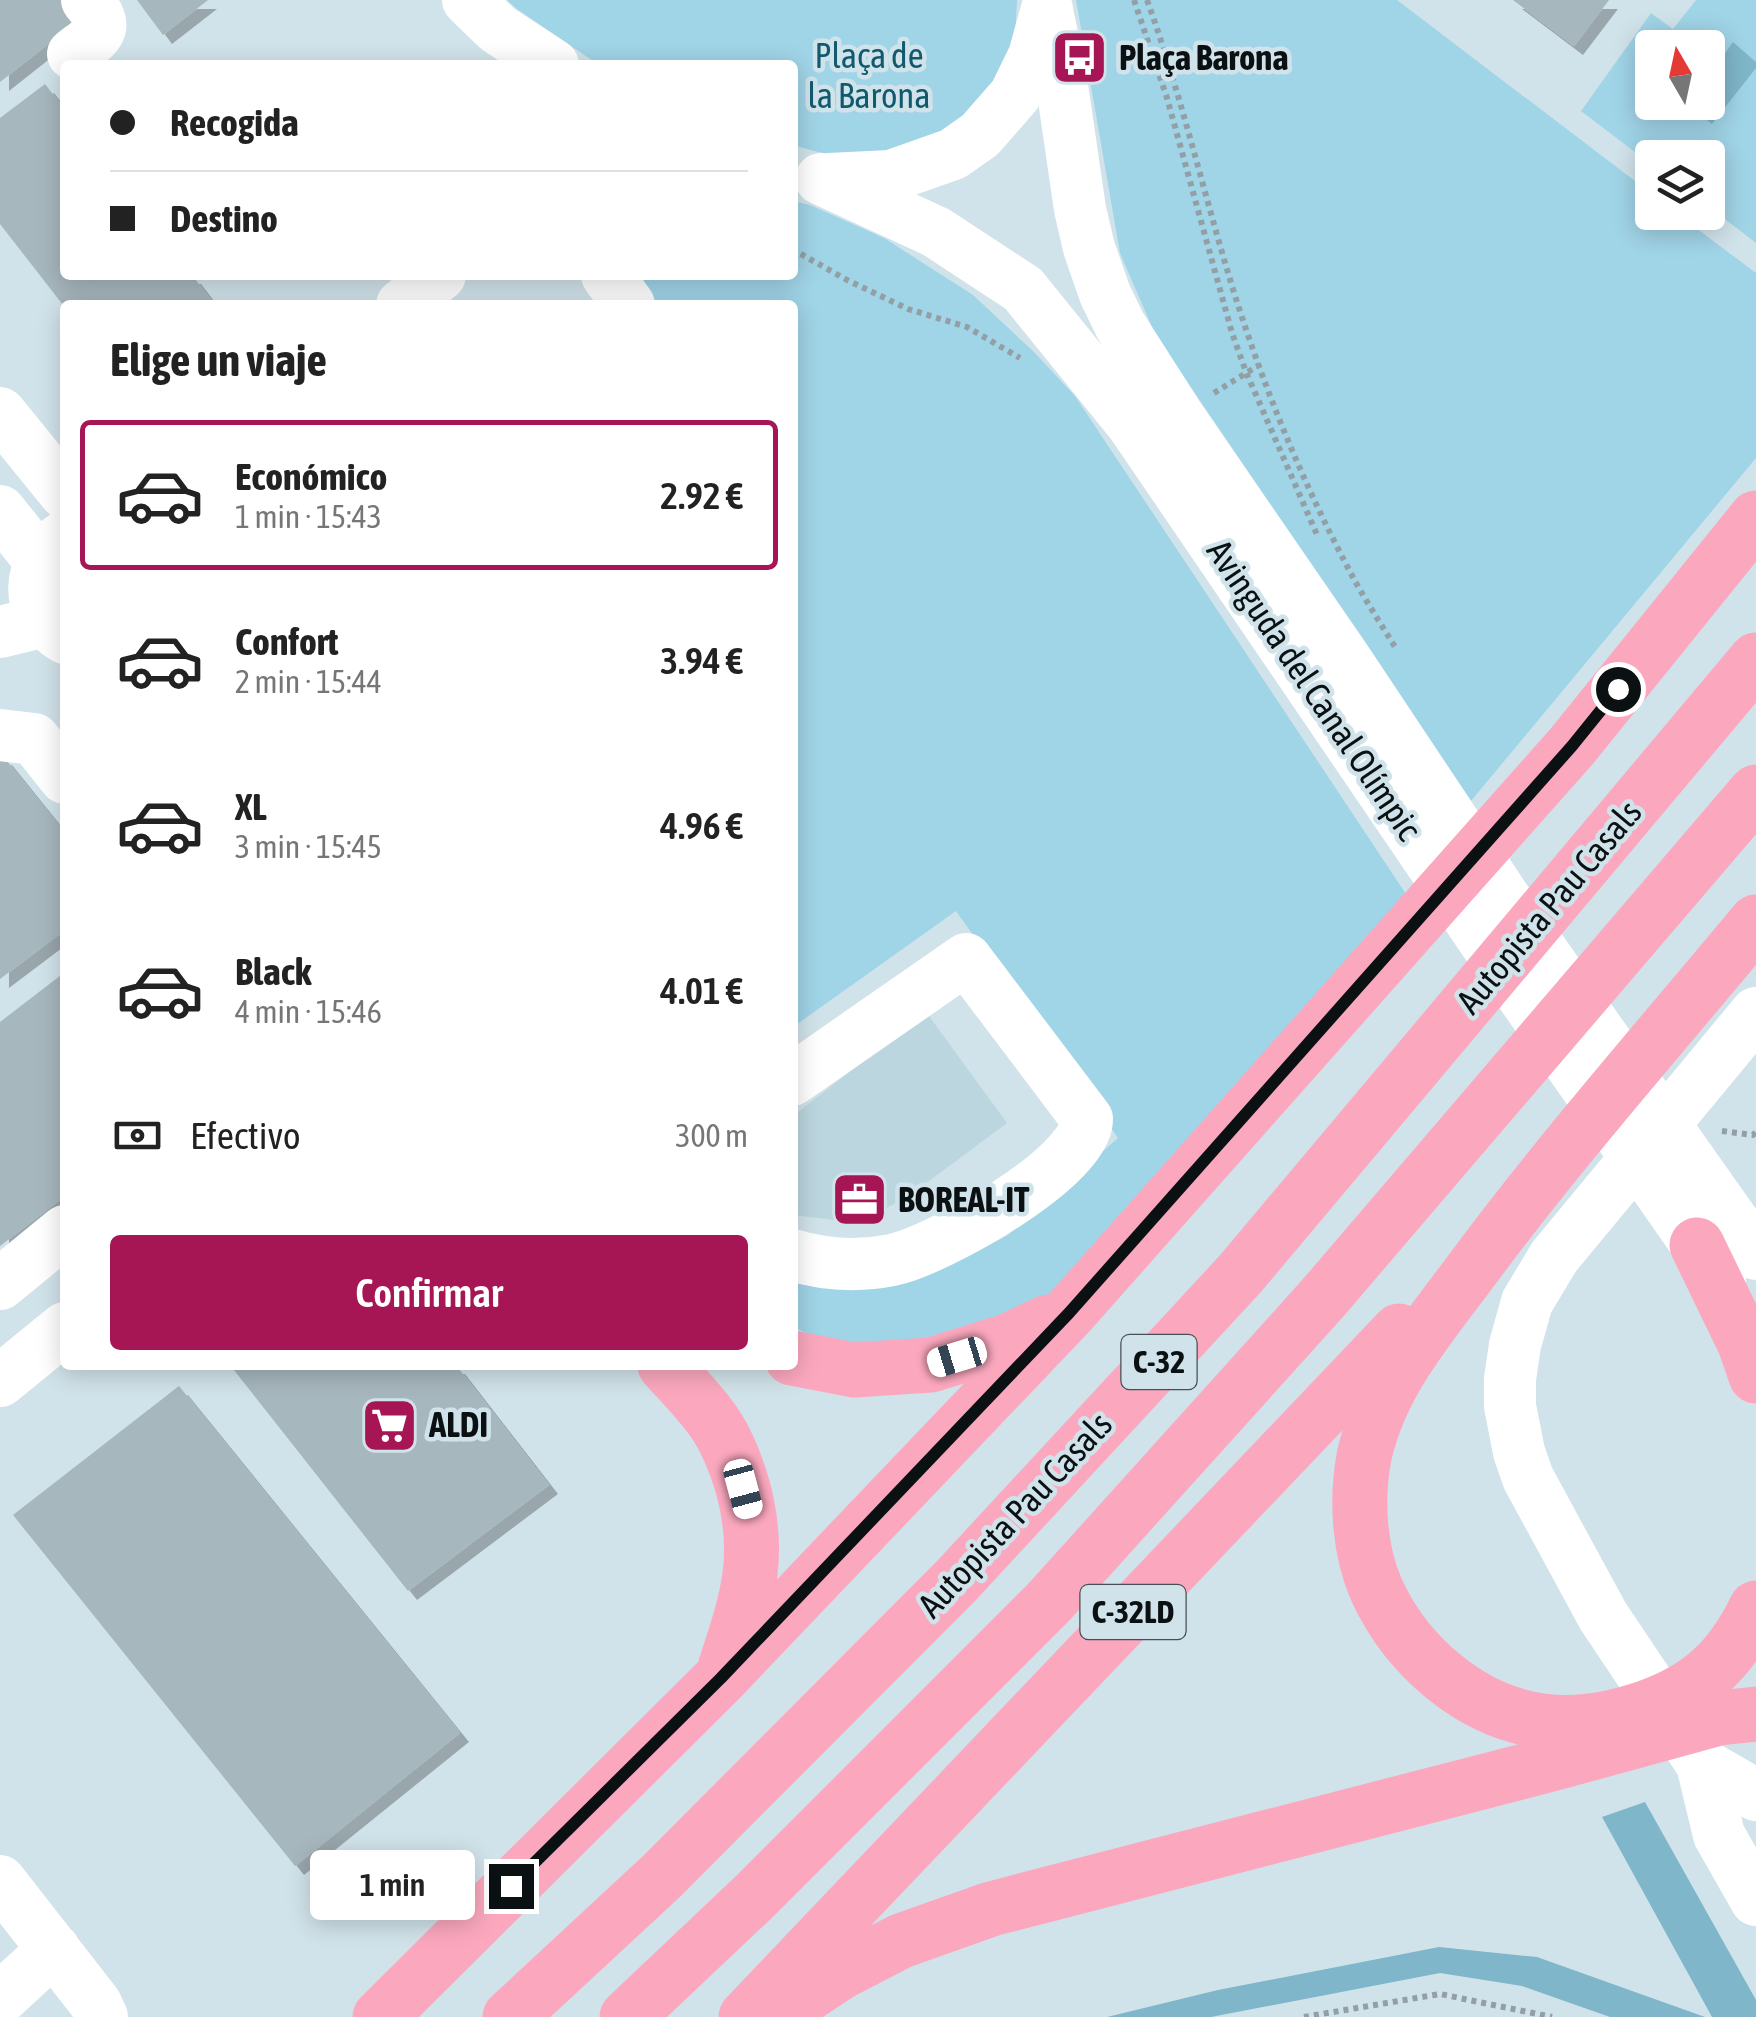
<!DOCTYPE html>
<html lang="es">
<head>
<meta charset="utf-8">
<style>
  :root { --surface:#fff; --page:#f2f2f2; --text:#222; --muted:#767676; --line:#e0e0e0; --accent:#a61655 }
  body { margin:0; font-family:"Asap Condensed",sans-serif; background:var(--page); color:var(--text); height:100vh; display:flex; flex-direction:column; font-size:38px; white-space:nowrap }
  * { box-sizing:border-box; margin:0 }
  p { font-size:32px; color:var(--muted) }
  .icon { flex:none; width:55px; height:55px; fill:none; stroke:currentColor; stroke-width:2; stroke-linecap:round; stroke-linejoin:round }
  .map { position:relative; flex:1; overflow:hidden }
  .sheet { position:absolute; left:60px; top:300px; width:738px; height:1070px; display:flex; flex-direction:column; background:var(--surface); border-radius:10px; box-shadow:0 5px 25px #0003 }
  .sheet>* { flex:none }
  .banner { position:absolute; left:60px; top:60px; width:738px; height:220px; border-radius:10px; box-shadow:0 5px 25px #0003; display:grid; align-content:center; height:220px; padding:0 50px; background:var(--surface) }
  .needle { width:65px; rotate:351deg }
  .fabs { position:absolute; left:1635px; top:30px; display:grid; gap:20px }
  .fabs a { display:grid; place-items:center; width:90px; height:90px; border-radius:10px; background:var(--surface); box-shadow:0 5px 25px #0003; font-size:50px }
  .end { position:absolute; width:45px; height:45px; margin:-22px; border:12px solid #0b1113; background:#fff; box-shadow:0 0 0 5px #fff }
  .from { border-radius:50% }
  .bubble { position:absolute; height:70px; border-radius:10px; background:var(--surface); box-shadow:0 5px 25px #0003; font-size:32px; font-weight:600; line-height:70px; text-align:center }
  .car { position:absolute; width:30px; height:60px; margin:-30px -15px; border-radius:12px; box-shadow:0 0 8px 2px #0007; background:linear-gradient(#fff 24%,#345 0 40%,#fff 0 76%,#345 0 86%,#fff 0) }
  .banner b { display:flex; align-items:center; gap:35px; height:95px; font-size:38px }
  .banner b+b { border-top:2px solid var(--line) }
  .banner i { width:25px; height:25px; background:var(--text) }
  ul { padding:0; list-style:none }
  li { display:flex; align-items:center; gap:30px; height:150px; margin:0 20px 15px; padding:0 30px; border:5px solid transparent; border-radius:10px }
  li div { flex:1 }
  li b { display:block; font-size:38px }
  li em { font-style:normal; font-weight:600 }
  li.on { border-color:var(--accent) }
  li>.icon { width:90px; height:90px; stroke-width:1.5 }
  h2 { padding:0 50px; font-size:45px; line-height:120px }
  .pay { display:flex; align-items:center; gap:25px; height:110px; padding:0 50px; font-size:38px }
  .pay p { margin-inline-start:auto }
  .primary-button { display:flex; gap:20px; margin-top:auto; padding:20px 50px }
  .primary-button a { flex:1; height:115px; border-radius:10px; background:var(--accent); color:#fff; font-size:40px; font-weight:600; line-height:115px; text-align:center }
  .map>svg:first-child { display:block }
  .built { fill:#bcd6df }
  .green { fill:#a0d4e7; fill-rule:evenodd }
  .water { fill:#7fb6c9 }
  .building { fill:#a6b7bd; filter:url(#shadow) }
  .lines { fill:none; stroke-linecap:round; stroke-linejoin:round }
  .path { stroke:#92a0a5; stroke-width:6; stroke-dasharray:5 5; stroke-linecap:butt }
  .minor { stroke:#fff; stroke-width:52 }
  .highway { stroke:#fba8be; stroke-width:55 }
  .route { stroke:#0b1113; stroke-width:12 }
  .labels { text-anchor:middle; stroke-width:9; stroke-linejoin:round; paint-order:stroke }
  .shield { fill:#d1e3ea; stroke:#465054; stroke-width:2.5 }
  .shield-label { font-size:32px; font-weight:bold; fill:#0b1113 }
  .park-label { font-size:35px; fill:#115a6e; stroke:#d1e3ea }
  .poi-label { font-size:35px; font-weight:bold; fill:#0b1113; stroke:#d1e3ea; text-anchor:start }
  .street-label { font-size:35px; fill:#0b1113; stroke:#d1e3ea }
</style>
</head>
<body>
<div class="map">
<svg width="1756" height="2017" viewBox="0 0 1756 2017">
  <defs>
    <filter id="shadow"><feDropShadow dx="9" dy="9" stdDeviation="0" flood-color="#0004"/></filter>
  </defs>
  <rect width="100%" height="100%" fill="#d1e3ea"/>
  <path class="built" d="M926,1012L1007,1123L905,1199L869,1216L843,1221L793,1215V1116Z"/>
  <path class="green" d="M507,0H1017C1016,19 1016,43 1008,61C981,126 905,158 838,155C823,154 807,149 793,145L792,65H599L517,9Z
    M1076,0H1397L1652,194V212L1676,213L1756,273V458L1471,801L1155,334L1120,253Z
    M1696,0H1756V243L1708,206V158H1652V165L1581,111L1651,13L1673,29ZM1652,48H1708V102H1652Z
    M793,201L810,205L884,238L973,295L1034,352L1075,396L1406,894L1060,1290L969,1331L879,1349L816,1339L793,1326V1278L972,1254L1008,1235L1118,1138L956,911L793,1027L792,305H650L627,275H792Z"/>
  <path class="water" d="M1733,42L1756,62V68L1712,124L1687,105L1689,103L1708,102V77Z
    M1645,1802L1756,2000V2017H1712L1602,1817Z
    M1439,1947L1537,1957L1705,2017H1610L1522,1986L1440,1973L1211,2017H1107L1218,1990Z"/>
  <path class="building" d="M0,0H73L85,15L0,82Z
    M137,0H208L163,35Z
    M1513,0H1609L1574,46Z
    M45,84L65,110V275H192L215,305H63L0,224V118Z
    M3,756L65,833V930L0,979V758Z
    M65,972V1196L0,1246V1022Z
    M230,1365H456L549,1485L408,1591Z
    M179,1386L460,1733L295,1866L13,1515Z"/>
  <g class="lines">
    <path class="path" d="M1134,0L1167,98L1232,333L1246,372L1318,537
      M1147,0C1181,94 1203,191 1232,286C1262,383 1301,479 1348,568C1362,595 1379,621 1395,647
      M792,249L847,280L908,309L967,327L1020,358
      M1214,393L1259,365
      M1722,1131L1753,1135L1756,1132
      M1304,2017L1440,1994L1552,2017"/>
    <path class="minor" d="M468,0L498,29L553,65
      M1047,11L1060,72L1080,209L1089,248L1105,294L1120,325L1178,416L1346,660L1503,896L1756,1254
      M73,54C99,34 112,30 87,0
      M821,179L936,232L1023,289L1133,425L1492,952L1697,1245L1720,1281
      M829,179L891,176L953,154L980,135L1015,95L1034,56L1047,9
      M607,275L629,305
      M402,305L440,275
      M0,413L65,493
      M0,511L40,561
      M65,536C26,562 22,613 65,638
      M0,632L45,621
      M0,735L34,739L65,778
      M1756,1013L1554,1257L1527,1302L1515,1345L1510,1379V1406L1519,1452L1528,1478L1603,1616L1702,1764L1719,1835L1756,1900
      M792,1080L966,959L1087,1119C1087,1167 937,1251 892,1260C858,1267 825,1265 792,1255
      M0,1284L65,1231
      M0,1381L65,1328
      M1702,1764L1756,1795
      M0,1881L96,2004L102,2017
      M0,1999L54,1949"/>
    <path class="highway" d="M1756,922C1659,1039 1558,1153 1468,1275C1426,1331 1379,1386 1364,1457C1356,1500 1359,1551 1377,1591C1407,1656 1471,1712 1543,1721C1579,1726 1614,1719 1648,1707C1701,1688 1731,1659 1756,1608
      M1697,1245L1745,1344L1756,1376
      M792,1358L854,1370L931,1365L1008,1341L1048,1322
      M665,1365C680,1382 697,1399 711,1418C726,1438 736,1464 743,1488C762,1558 747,1601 725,1668
      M779,2013L841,1972L901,1941L991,1909L1559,1762L1719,1718L1756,1714
      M380,2017L721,1678L1069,1313L1572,746L1756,518
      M510,2017L662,1876L957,1580L1241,1273L1756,660
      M627,2017L756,1895L1048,1603L1323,1298L1756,792
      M746,2017L1399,1331"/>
  </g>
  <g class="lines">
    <path class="route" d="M511,1886L721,1678L1069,1313L1572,746L1618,689"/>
  </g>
  <defs>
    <symbol id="bus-square" viewBox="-11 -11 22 22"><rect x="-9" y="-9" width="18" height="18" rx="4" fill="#a61655" stroke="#d1e3ea"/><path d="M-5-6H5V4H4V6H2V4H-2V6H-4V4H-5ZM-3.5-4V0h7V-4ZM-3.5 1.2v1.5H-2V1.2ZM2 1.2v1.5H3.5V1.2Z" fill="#fff"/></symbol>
    <symbol id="office-square" viewBox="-11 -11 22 22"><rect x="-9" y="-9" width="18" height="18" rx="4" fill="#a61655" stroke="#d1e3ea"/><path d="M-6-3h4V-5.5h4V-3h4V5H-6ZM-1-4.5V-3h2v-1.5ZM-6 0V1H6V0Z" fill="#fff"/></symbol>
    <symbol id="supermarket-square" viewBox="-11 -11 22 22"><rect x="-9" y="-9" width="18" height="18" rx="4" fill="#a61655" stroke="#d1e3ea"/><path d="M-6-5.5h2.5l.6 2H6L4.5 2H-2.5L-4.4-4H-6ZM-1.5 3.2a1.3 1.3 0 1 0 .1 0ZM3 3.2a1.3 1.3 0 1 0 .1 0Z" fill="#fff"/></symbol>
  </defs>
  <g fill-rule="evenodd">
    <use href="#bus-square" x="1048" y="26" width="63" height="63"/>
    <use href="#office-square" x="828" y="1168" width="63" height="63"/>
    <use href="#supermarket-square" x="358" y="1394" width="63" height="63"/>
  </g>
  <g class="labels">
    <g class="shield">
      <rect x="1121.5" y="1335" width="75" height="54" rx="8"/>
      <rect x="1080.5" y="1585" width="105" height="54" rx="8"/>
    </g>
    <g class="shield-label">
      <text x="1159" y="1373">C-32</text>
      <text x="1133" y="1623">C-32LD</text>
    </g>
    <g class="park-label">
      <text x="869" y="68">Plaça de<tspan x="869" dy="40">la Barona</tspan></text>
    </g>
    <g class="poi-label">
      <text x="1119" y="70">Plaça Barona</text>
      <text x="898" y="1212">BOREAL-IT</text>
      <text x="429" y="1437">ALDI</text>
    </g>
    <g class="street-label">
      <text transform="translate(1314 690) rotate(56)" y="12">Avinguda del Canal Olímpic</text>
      <text transform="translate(1549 907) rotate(-50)" y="12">Autopista Pau Casals</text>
      <text transform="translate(1015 1515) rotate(-47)" y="12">Autopista Pau Casals</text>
    </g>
  </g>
</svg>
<div class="fabs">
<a><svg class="needle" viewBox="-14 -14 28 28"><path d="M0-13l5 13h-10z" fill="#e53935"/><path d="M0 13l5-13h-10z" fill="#767676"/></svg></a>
<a><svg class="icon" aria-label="layers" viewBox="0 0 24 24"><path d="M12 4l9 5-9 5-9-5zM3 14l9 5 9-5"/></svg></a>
</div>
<i class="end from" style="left:1618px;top:689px"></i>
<i class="end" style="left:511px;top:1886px"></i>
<div class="bubble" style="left:310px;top:1850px;width:165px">1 min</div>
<i class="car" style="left:957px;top:1357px;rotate:253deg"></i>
<i class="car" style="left:743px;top:1489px;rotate:165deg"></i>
<div class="banner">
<b><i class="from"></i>Recogida</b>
<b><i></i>Destino</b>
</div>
<section class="sheet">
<h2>Elige un viaje</h2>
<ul>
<li class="on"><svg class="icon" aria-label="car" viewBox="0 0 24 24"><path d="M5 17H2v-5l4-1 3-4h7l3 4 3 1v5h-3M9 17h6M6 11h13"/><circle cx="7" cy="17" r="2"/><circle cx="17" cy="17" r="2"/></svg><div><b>Económico</b><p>1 min · 15:43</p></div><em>2.92 €</em></li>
<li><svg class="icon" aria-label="car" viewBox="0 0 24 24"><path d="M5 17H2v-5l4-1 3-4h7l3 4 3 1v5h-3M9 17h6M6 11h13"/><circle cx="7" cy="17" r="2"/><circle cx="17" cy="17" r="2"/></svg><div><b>Confort</b><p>2 min · 15:44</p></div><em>3.94 €</em></li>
<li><svg class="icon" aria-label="car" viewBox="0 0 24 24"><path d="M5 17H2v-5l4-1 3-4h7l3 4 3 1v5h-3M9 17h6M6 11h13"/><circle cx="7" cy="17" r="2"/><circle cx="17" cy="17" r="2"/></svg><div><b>XL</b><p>3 min · 15:45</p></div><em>4.96 €</em></li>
<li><svg class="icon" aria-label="car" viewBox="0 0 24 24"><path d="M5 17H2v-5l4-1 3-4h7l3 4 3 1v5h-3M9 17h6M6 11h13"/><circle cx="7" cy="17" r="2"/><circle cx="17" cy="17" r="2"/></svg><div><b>Black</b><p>4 min · 15:46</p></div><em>4.01 €</em></li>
</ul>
<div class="pay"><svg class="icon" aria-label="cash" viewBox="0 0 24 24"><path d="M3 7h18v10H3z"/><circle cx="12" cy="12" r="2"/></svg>Efectivo<p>300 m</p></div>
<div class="primary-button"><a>Confirmar</a></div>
</section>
</div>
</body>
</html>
